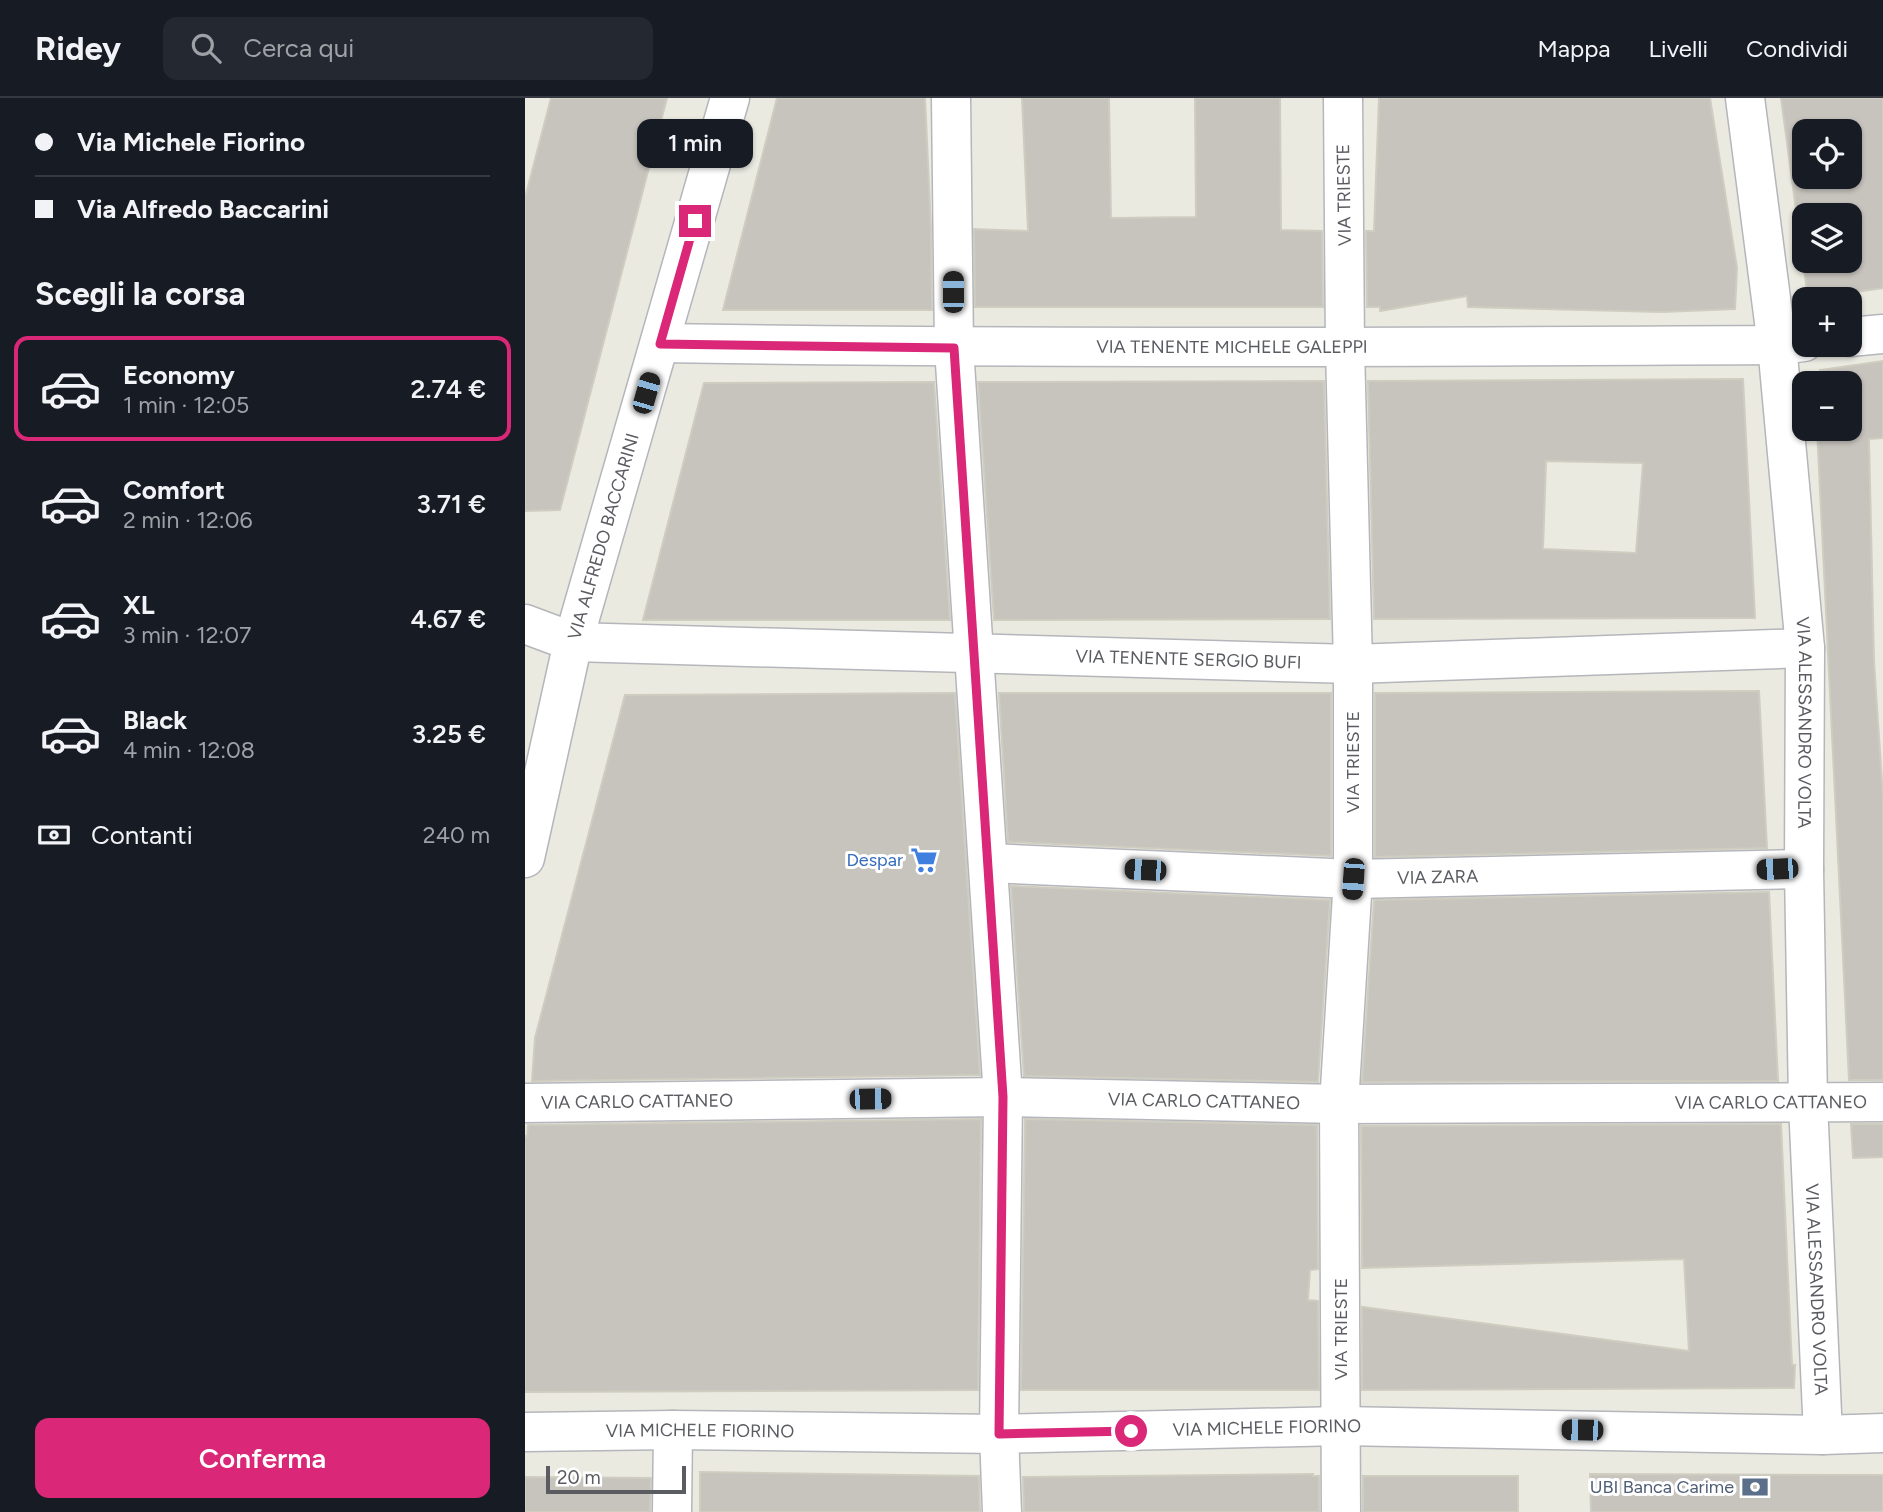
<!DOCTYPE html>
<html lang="it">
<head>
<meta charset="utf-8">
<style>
  :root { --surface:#171b24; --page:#242831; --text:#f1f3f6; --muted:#9ea1a6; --line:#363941; --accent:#db2777 }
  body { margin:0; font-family:Figtree,sans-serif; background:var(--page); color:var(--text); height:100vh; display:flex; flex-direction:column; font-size:26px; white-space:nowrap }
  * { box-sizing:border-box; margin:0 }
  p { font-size:23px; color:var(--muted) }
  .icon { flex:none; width:38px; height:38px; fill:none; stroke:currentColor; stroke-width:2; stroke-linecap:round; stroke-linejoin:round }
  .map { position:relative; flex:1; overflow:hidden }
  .drawer { display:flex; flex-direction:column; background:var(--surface); width:525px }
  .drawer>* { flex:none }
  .guide { display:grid; align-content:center; height:154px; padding:0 35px; background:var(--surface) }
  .tools { position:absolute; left:1267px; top:21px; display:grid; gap:14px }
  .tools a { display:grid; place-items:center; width:70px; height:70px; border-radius:14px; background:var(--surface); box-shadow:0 2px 5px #0004; font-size:35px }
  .scale { position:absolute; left:21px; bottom:18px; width:140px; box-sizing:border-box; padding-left:7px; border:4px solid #5a5c61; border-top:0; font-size:19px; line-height:24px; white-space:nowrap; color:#5a5c61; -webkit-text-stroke:5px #fff; paint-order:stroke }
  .end { position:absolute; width:32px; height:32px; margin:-16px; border:9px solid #db2777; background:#fff; box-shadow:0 0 0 4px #fff }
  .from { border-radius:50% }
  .bubble { position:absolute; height:49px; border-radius:14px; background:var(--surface); box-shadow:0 2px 5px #0004; font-size:23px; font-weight:600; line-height:49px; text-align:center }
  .car { position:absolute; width:21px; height:42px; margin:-21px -10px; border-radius:9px; box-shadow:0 0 5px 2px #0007; background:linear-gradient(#222 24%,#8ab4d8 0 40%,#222 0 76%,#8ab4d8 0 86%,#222 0) }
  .guide b { display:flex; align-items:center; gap:24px; height:66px; font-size:26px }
  .guide b+b { border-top:2px solid var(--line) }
  .guide i { width:18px; height:18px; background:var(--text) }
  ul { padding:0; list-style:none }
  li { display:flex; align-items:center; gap:21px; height:105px; margin:0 14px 10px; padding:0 21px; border:4px solid transparent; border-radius:14px }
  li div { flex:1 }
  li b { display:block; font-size:26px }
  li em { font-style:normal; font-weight:600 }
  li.on { border-color:var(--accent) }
  li>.icon { width:63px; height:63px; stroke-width:1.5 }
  h2 { padding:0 35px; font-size:32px; line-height:84px }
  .pay { display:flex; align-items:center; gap:18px; height:77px; padding:0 35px; font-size:26px }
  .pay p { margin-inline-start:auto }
  .cta { display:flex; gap:14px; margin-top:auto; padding:14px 35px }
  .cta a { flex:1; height:80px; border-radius:14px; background:var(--accent); color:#fff; font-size:28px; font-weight:600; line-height:80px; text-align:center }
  header { display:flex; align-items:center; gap:42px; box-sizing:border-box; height:98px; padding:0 35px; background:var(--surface); border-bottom:2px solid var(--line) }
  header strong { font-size:33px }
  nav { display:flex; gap:38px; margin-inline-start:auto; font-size:24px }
  .search { width:490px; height:63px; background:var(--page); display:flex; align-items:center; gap:18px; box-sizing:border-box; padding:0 24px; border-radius:14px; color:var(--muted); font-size:26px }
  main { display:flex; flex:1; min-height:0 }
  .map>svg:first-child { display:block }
  .building { fill:#c7c4be; stroke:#cfccc0; stroke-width:2; fill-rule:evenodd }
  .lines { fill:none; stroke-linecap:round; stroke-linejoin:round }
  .minor-casing { stroke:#b4b6bb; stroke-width:41 }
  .minor { stroke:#fff; stroke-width:38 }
  .route { stroke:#db2777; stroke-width:9 }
  .labels { text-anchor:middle; stroke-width:6; stroke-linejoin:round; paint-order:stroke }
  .street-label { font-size:18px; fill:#5a5c61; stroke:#fff }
  .shop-label { font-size:18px; fill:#366cbe; stroke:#fff; text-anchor:end }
  .service-label { font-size:18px; fill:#4e5e75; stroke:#fff; text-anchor:end }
</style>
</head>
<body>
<header>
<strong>Ridey</strong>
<div class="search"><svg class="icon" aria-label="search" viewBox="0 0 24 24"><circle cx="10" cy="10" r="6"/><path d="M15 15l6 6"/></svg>Cerca qui</div>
<nav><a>Mappa</a><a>Livelli</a><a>Condividi</a></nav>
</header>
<main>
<section class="drawer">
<div class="guide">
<b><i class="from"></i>Via Michele Fiorino</b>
<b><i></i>Via Alfredo Baccarini</b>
</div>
<h2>Scegli la corsa</h2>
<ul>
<li class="on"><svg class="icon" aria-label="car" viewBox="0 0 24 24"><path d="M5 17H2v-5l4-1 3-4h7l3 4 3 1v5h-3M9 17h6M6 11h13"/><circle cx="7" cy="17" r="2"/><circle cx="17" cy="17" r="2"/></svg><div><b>Economy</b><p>1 min · 12:05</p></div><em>2.74 €</em></li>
<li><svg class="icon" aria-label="car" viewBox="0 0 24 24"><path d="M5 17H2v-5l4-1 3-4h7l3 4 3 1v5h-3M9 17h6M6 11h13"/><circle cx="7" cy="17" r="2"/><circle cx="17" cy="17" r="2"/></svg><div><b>Comfort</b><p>2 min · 12:06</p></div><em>3.71 €</em></li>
<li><svg class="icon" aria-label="car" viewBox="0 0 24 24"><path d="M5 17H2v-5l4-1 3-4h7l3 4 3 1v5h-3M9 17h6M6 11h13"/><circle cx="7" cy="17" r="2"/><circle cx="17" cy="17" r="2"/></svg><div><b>XL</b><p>3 min · 12:07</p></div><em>4.67 €</em></li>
<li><svg class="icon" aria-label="car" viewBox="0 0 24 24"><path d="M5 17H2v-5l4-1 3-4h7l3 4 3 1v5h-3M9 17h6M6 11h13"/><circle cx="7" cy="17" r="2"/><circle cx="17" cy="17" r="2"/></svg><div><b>Black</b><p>4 min · 12:08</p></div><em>3.25 €</em></li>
</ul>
<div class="pay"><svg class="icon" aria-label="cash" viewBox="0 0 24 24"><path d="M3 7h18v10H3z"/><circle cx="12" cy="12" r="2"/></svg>Contanti<p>240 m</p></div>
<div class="cta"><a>Conferma</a></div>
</section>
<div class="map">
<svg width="1358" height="1414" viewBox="0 0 1358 1414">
  <rect width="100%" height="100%" fill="#ebeae1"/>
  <path class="building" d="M26,0H142L35,412L0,413V100Z
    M252,0H400L406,130L407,212H198Z
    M497,0H584L586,120L671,119L670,0H755L756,132L797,133L798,209H450L449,131L503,133Z
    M854,0H1185L1212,170L1210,211L1137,214L943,209L942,198L855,213V209H842L841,133H849Z
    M1256,0H1358V190L1283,201ZM1279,33H1325V79H1279ZM1279,117H1325V163H1279Z
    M1358,263V340L1344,341L1349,564L1358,699V982H1324L1292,331H1325V285H1290V281H1295V272Z
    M1218,281L1230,520L849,521L843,283ZM1021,363L1118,365L1111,455L1018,451Z
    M799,283L805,521L469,522L453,284Z
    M409,284L425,522H118L179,285Z
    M1234,593L1242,750L850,759V595Z
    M430,595L455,977L7,983L10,940L100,597Z
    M474,595H806V758L483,744Z
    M486,788L805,802L793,984L499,978Z
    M1244,794L1253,983L837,984L849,802Z
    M456,1021L453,1292L0,1294V1038H2L3,1027Z
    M500,1021L792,1027L793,1171L785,1172L783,1202L793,1203L794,1292H496Z
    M1256,1026L1267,1267H1270L1269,1290L837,1292V1209L1164,1253L1159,1161L837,1170L836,1028Z
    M1326,1026H1358V1059L1328,1060Z
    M175,1374L454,1378L455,1414H175Z
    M788,1376V1378H794V1414H499L498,1379Z
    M1065,1376L1358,1377V1414H1066Z
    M838,1378H993V1414H838Z
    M0,1379L126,1380L125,1414H0Z"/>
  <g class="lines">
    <defs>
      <g id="minor">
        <path d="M426,0L429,250L478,999L474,1336L477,1414"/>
        <path id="s1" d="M1220,0L1252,247L1280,550L1279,771L1283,1005L1298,1337"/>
        <path d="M1325,239L1358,236"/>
        <path id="s2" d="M135,245C508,251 880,249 1252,247L1279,244"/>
        <path id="s3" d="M0,526L48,544L828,566L1280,550"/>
        <path id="s4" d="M0,760L48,544L205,0"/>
        <path id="s5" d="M463,765L828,781L1279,771"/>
        <path id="s6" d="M0,1005L478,999L814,1006L1358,1004"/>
        <path id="s7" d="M0,1334L148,1332L474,1336L816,1328L1298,1337L1358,1335"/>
        <path d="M147,1414L148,1332"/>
        <path d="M816,1414L814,1006L828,781V566L820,250L818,0"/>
      </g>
    </defs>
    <use href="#minor" class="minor-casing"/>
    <use href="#minor" class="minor"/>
  </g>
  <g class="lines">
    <path class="route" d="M170,123L135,246L429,250L478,999L474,1336L606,1333"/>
  </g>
  <defs>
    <symbol id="supermarket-bare" viewBox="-9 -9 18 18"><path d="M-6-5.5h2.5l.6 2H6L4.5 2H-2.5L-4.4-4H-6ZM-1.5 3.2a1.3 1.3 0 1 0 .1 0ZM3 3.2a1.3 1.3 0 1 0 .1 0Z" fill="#3f7fe0" stroke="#fff" stroke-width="2.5" paint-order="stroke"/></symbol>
    <symbol id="bank-bare" viewBox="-9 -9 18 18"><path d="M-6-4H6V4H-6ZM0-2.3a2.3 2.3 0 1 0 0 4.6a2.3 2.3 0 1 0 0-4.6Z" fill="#5c6f8a" stroke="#fff" stroke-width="2.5" paint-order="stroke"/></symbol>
  </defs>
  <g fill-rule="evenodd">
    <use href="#supermarket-bare" x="380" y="743" width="38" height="38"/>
    <use href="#bank-bare" x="1211" y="1370" width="38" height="38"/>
  </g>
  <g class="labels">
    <g class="street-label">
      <text transform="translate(819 97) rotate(-91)" y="6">VIA TRIESTE</text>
      <text dy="6" stroke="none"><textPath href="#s2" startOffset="572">VIA TENENTE MICHELE GALEPPI</textPath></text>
      <text dy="6" stroke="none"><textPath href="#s4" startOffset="331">VIA ALFREDO BACCARINI</textPath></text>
      <text dy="6" stroke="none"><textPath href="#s3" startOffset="667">VIA TENENTE SERGIO BUFI</textPath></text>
      <text dy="6" stroke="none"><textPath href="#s1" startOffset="628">VIA ALESSANDRO VOLTA</textPath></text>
      <text transform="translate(828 664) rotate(-90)" y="6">VIA TRIESTE</text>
      <text dy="6" stroke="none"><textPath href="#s5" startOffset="450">VIA ZARA</textPath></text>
      <text dy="6" stroke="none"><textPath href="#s6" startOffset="679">VIA CARLO CATTANEO</textPath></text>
      <text dy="6" stroke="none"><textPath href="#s6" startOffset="112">VIA CARLO CATTANEO</textPath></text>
      <text dy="6" stroke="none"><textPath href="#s6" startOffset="1246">VIA CARLO CATTANEO</textPath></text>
      <text dy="6" stroke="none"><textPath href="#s1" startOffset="1195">VIA ALESSANDRO VOLTA</textPath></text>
      <text transform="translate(816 1231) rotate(-90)" y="6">VIA TRIESTE</text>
      <text dy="6" stroke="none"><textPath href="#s7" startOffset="742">VIA MICHELE FIORINO</textPath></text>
      <text dy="6" stroke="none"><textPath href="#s7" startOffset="175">VIA MICHELE FIORINO</textPath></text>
    </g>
    <g class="shop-label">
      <text x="378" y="768">Despar</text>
    </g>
    <g class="service-label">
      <text x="1209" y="1395">UBI Banca Carime</text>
    </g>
  </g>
</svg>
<div class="tools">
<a><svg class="icon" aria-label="locate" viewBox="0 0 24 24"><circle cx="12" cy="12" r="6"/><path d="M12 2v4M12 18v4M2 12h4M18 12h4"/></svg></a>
<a><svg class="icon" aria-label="layers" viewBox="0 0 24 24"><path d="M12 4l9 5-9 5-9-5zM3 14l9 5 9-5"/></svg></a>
<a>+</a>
<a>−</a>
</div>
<div class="scale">20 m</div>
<i class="end from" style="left:606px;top:1333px"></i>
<i class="end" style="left:170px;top:123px"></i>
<div class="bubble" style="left:112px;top:21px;width:116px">1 min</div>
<i class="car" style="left:428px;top:194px;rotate:0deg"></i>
<i class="car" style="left:121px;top:295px;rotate:16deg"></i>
<i class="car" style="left:1252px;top:771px;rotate:268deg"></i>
<i class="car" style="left:620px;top:772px;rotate:273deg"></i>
<i class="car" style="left:828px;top:781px;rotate:184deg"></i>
<i class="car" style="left:345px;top:1001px;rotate:89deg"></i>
<i class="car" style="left:1057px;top:1332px;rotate:271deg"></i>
</div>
</main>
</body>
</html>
